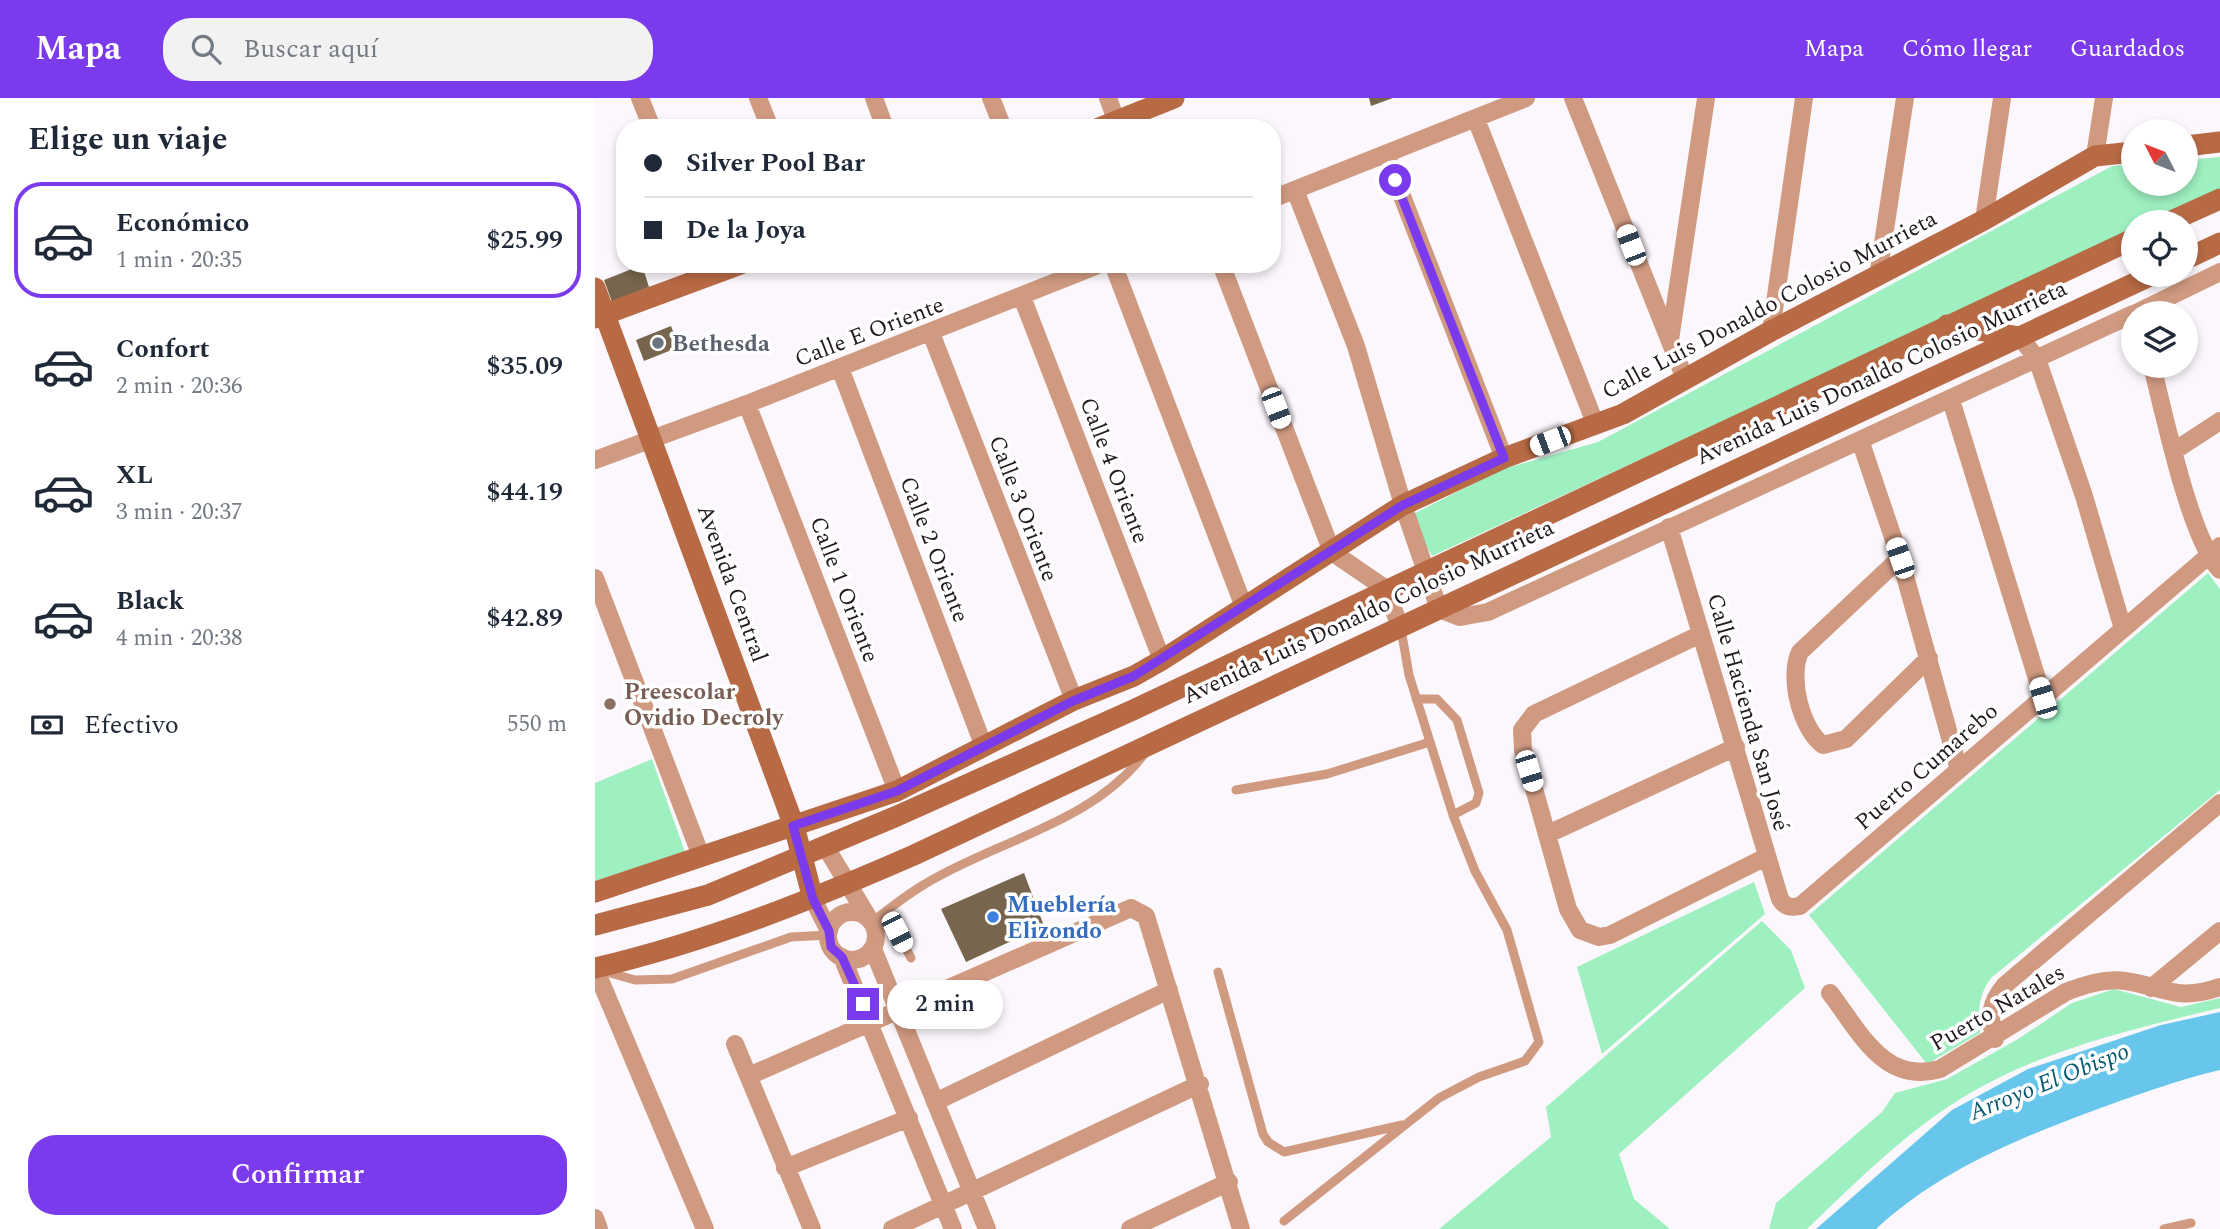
<!DOCTYPE html>
<html lang="es">
<head>
<meta charset="utf-8">
<style>
  :root { --surface:#fff; --page:#f2f2f3; --text:#1f2937; --muted:#747a83; --line:#e0e1e3; --accent:#7c3aed }
  body { margin:0; font-family:Spectral,serif; background:var(--page); color:var(--text); height:100vh; display:flex; flex-direction:column; font-size:26px; white-space:nowrap }
  * { box-sizing:border-box; margin:0 }
  p { font-size:23px; color:var(--muted) }
  .icon { flex:none; width:38px; height:38px; fill:none; stroke:currentColor; stroke-width:2; stroke-linecap:round; stroke-linejoin:round }
  .map { position:relative; flex:1; overflow:hidden }
  .panel { display:flex; flex-direction:column; background:var(--surface); width:595px }
  .panel>* { flex:none }
  .banner { position:absolute; left:21px; top:21px; width:665px; height:154px; border-radius:28px; box-shadow:0 4px 10px #0003; display:grid; align-content:center; height:154px; padding:0 28px; background:var(--surface) }
  .needle { width:46px; rotate:312deg }
  .controls { position:absolute; left:1526px; top:21px; display:grid; gap:14px }
  .controls a { display:grid; place-items:center; width:77px; height:77px; border-radius:50%; background:var(--surface); box-shadow:0 4px 10px #0003; font-size:35px }
  .end { position:absolute; width:32px; height:32px; margin:-16px; border:9px solid #7c3aed; background:#fff; box-shadow:0 0 0 4px #fff }
  .from { border-radius:50% }
  .bubble { position:absolute; height:49px; border-radius:24px; background:var(--surface); box-shadow:0 4px 10px #0003; font-size:23px; font-weight:600; line-height:49px; text-align:center }
  .car { position:absolute; width:21px; height:42px; margin:-21px -10px; border-radius:9px; box-shadow:0 0 5px 2px #0007; background:linear-gradient(#fff 24%,#345 0 40%,#fff 0 76%,#345 0 86%,#fff 0) }
  .banner b { display:flex; align-items:center; gap:24px; height:66px; font-size:26px }
  .banner b+b { border-top:2px solid var(--line) }
  .banner i { width:18px; height:18px; background:var(--text) }
  ul { padding:0; list-style:none }
  li { display:flex; align-items:center; gap:21px; height:116px; margin:0 14px 10px; padding:0 14px; border:4px solid transparent; border-radius:28px }
  li div { flex:1 }
  li b { display:block; font-size:26px }
  li em { font-style:normal; font-weight:600 }
  li.active { border-color:var(--accent) }
  li>.icon { width:63px; height:63px; stroke-width:1.5 }
  h2 { padding:0 28px; font-size:32px; line-height:84px }
  .pay { display:flex; align-items:center; gap:18px; height:77px; padding:0 28px; font-size:26px }
  .pay p { margin-inline-start:auto }
  .primary-button { display:flex; gap:14px; margin-top:auto; padding:14px 28px }
  .primary-button a { flex:1; height:80px; border-radius:28px; background:var(--accent); color:#fff; font-size:28px; font-weight:600; line-height:80px; text-align:center }
  header { display:flex; align-items:center; gap:42px; box-sizing:border-box; height:98px; padding:0 35px; background:var(--accent); color:#fff }
  header strong { font-size:33px }
  nav { display:flex; gap:38px; margin-inline-start:auto; font-size:24px }
  .search { width:490px; height:63px; background:var(--page); display:flex; align-items:center; gap:18px; box-sizing:border-box; padding:0 24px; border-radius:28px; color:var(--muted); font-size:26px }
  main { display:flex; flex:1; min-height:0 }
  .map>svg:first-child { display:block }
  .green { fill:#9ef0c1 }
  .water { fill:#68c6ec }
  .building { fill:#77664d }
  .lines { fill:none; stroke-linecap:round; stroke-linejoin:round }
  .lane { stroke:#d09a81; stroke-width:9 }
  .street { stroke:#d09a81; stroke-width:18 }
  .secondary { stroke:#b86a45; stroke-width:21 }
  .route { stroke:#7c3aed; stroke-width:9 }
  .worship-dot { fill:#6b7280; stroke:#fff; stroke-width:2.5 }
  .education-dot { fill:#8d6e63; stroke:#fff; stroke-width:2.5 }
  .shop-dot { fill:#3f7fe0; stroke:#fff; stroke-width:2.5 }
  .labels { text-anchor:middle; stroke-width:7; stroke-linejoin:round; paint-order:stroke }
  .street-label { font-size:23px; fill:#221921; stroke:#fff }
  .worship-label { font-size:23px; font-weight:bold; fill:#5b616d; stroke:#fff; text-anchor:start }
  .education-label { font-size:23px; font-weight:bold; fill:#785e54; stroke:#fff; text-anchor:start }
  .shop-label { font-size:23px; font-weight:bold; fill:#366cbe; stroke:#fff; text-anchor:start }
  .water-label { font-size:24px; font-style:italic; fill:#075972; stroke:#fff }
</style>
</head>
<body>
<header>
<strong>Mapa</strong>
<div class="search"><svg class="icon" aria-label="search" viewBox="0 0 24 24"><circle cx="10" cy="10" r="6"/><path d="M15 15l6 6"/></svg>Buscar aquí</div>
<nav><a>Mapa</a><a>Cómo llegar</a><a>Guardados</a></nav>
</header>
<main>
<section class="panel">
<h2>Elige un viaje</h2>
<ul>
<li class="active"><svg class="icon" aria-label="car" viewBox="0 0 24 24"><path d="M5 17H2v-5l4-1 3-4h7l3 4 3 1v5h-3M9 17h6M6 11h13"/><circle cx="7" cy="17" r="2"/><circle cx="17" cy="17" r="2"/></svg><div><b>Económico</b><p>1 min · 20:35</p></div><em>$25.99</em></li>
<li><svg class="icon" aria-label="car" viewBox="0 0 24 24"><path d="M5 17H2v-5l4-1 3-4h7l3 4 3 1v5h-3M9 17h6M6 11h13"/><circle cx="7" cy="17" r="2"/><circle cx="17" cy="17" r="2"/></svg><div><b>Confort</b><p>2 min · 20:36</p></div><em>$35.09</em></li>
<li><svg class="icon" aria-label="car" viewBox="0 0 24 24"><path d="M5 17H2v-5l4-1 3-4h7l3 4 3 1v5h-3M9 17h6M6 11h13"/><circle cx="7" cy="17" r="2"/><circle cx="17" cy="17" r="2"/></svg><div><b>XL</b><p>3 min · 20:37</p></div><em>$44.19</em></li>
<li><svg class="icon" aria-label="car" viewBox="0 0 24 24"><path d="M5 17H2v-5l4-1 3-4h7l3 4 3 1v5h-3M9 17h6M6 11h13"/><circle cx="7" cy="17" r="2"/><circle cx="17" cy="17" r="2"/></svg><div><b>Black</b><p>4 min · 20:38</p></div><em>$42.89</em></li>
</ul>
<div class="pay"><svg class="icon" aria-label="cash" viewBox="0 0 24 24"><path d="M3 7h18v10H3z"/><circle cx="12" cy="12" r="2"/></svg>Efectivo<p>550 m</p></div>
<div class="primary-button"><a>Confirmar</a></div>
</section>
<div class="map">
<svg width="1625" height="1131" viewBox="0 0 1625 1131">
  <rect width="100%" height="100%" fill="#fcf7fc"/>
  <path class="green" d="M1625,59V93L1558,124H1538V133L837,458L814,418L908,371L1003,344L1517,68L1538,66V86H1591V62Z
    M1613,475L1625,491V692L1396,880C1383,898 1383,913 1385,935L1332,966L1214,817Z
    M57,661L90,754L0,783V685Z
    M1159,784L1170,816L1007,956L982,869Z
    M1167,823L1196,852L1210,890L1024,1056L1039,1101L1075,1131H844L956,1039L951,1009Z
    M1519,891L1586,909L1625,900V910C1534,932 1436,954 1356,1007C1306,1039 1255,1090 1212,1131H1174L1181,1105L1287,1014L1300,995L1352,981L1423,941L1477,905Z"/>
  <path class="water" d="M1625,914V972C1579,983 1536,999 1492,1015C1415,1044 1342,1075 1281,1131H1221L1357,1012L1433,971L1566,927Z"/>
  <path class="building" d="M774,0H798L776,8Z
    M47,167L54,189L17,204L9,182Z
    M76,228L84,249L49,263L41,242Z
    M429,775L449,828L371,864L346,811Z"/>
  <g class="lines">
    <path class="lane" d="M821,601H842L862,622L884,695L881,705L858,717
      M641,692L732,676L835,644
      M277,824C294,811 311,797 330,786C402,742 497,726 550,655
      M280,830L296,829L302,834L316,860
      M8,873L40,882L77,881L196,839L234,837
      M623,874L668,1036L673,1044L689,1054L807,1027
      M689,1123L844,1000L884,979L930,963L944,944L912,832L880,773L858,717L814,577L806,531
      M1569,1131L1596,1125"/>
    <path class="street" d="M45,0L57,30
      M163,0L175,30
      M279,0L290,30
      M396,0L408,30
      M513,0L521,22
      M978,0L1090,281
      M881,21L1000,325
      M791,57L909,360
      M1500,58L1509,0
      M700,92L761,248L808,407L844,511L865,519L893,514L1538,216
      M677,101L931,0
      M1389,122L1407,0
      M518,166L649,509
      M626,166L737,454L791,491L805,529
      M1283,178L1310,0
      M427,199L567,562
      M1541,215L1625,174
      M1176,233L1209,0
      M336,235L479,602
      M1425,239L1442,261L1489,398L1528,531
      M1075,242L1111,0
      M1557,268C1569,315 1595,441 1625,472
      M245,270L389,649
      M1356,302L1448,600
      M152,306L302,693
      M1265,342L1305,460L1364,672
      M1579,353L1625,323
      M0,362L152,306L506,166
      M1074,429L1185,801C1190,809 1195,810 1205,808L1625,448
      M1305,460L1205,554C1193,579 1206,631 1228,647L1251,641L1334,560
      M0,480L106,758
      M1106,536L939,616L927,632L928,652L973,811L985,832L1004,839L1015,837L1171,759
      M953,736L1141,649
      M230,748L273,819
      M218,801L234,833
      M233 838a24 24 0 1 1 48 0a24 24 0 1 1-48 0Z
      M278,851L392,1131
      M247,859L358,1131
      M0,870L110,1131
      M1556,890L1625,833
      M1235,895C1265,934 1289,987 1345,971L1471,894C1489,887 1510,880 1530,883C1571,889 1581,904 1625,889
      M1400,941C1393,918 1395,905 1410,887L1625,705
      M140,946L217,1131
      M154,978L536,810L551,818L646,1131
      M340,1004L574,892
      M190,1070L314,1020
      M0,1120L4,1131
      M297,1131L605,986
      M535,1131L634,1084"/>
    <path class="secondary" d="M504,30L579,0
      M1591,48L1625,44
      M1574,124L1625,101
      M1591,161L1625,145
      M0,190L199,728L218,801
      M0,220L146,166
      M1352,227L1425,239
      M0,794L302,693L479,602L539,578L567,562L808,407L909,360L1028,316L1176,233L1389,122L1500,58L1538,54
      M0,827L113,797L302,718L538,612L1538,141
      M0,870C111,844 214,803 319,757L1557,177"/>
  </g>
  <g class="lines">
    <path class="route" d="M268,906L247,859L236,849L234,833L218,801L198,728L302,693L478,603L539,578L808,407L909,360L800,82"/>
  </g>
  <circle class="worship-dot" cx="63" cy="245" r="7"/>
  <circle class="education-dot" cx="15" cy="606" r="7"/>
  <circle class="shop-dot" cx="398" cy="819" r="7"/>
  <g class="labels">
    <g class="street-label">
      <text transform="translate(1174 206) rotate(-28)" y="8">Calle Luis Donaldo Colosio Murrieta</text>
      <text transform="translate(274 233) rotate(-21)" y="8">Calle E Oriente</text>
      <text transform="translate(1286 274) rotate(-25)" y="8">Avenida Luis Donaldo Colosio Murrieta</text>
      <text transform="translate(520 372) rotate(69)" y="8">Calle 4 Oriente</text>
      <text transform="translate(429 410) rotate(69)" y="8">Calle 3 Oriente</text>
      <text transform="translate(340 451) rotate(69)" y="8">Calle 2 Oriente</text>
      <text transform="translate(138 485) rotate(70)" y="8">Avenida Central</text>
      <text transform="translate(250 491) rotate(69)" y="8">Calle 1 Oriente</text>
      <text transform="translate(773 513) rotate(-25)" y="8">Avenida Luis Donaldo Colosio Murrieta</text>
      <text transform="translate(1154 614) rotate(74)" y="8">Calle Hacienda San José</text>
      <text transform="translate(1331 668) rotate(-41)" y="8">Puerto Cumarebo</text>
      <text transform="translate(1402 909) rotate(-30)" y="8">Puerto Natales</text>
    </g>
    <g class="worship-label">
      <text x="77" y="253">Bethesda</text>
    </g>
    <g class="education-label">
      <text x="29" y="601">Preescolar<tspan x="29" dy="26">Ovidio Decroly</tspan></text>
    </g>
    <g class="shop-label">
      <text x="412" y="814">Mueblería<tspan x="412" dy="26">Elizondo</tspan></text>
    </g>
    <g class="water-label">
      <text transform="translate(1454 983) rotate(-22)" y="8">Arroyo El Obispo</text>
    </g>
  </g>
</svg>
<div class="controls">
<a><svg class="needle" viewBox="-14 -14 28 28"><path d="M0-13l5 13h-10z" fill="#e53935"/><path d="M0 13l5-13h-10z" fill="#747a83"/></svg></a>
<a><svg class="icon" aria-label="locate" viewBox="0 0 24 24"><circle cx="12" cy="12" r="6"/><path d="M12 2v4M12 18v4M2 12h4M18 12h4"/></svg></a>
<a><svg class="icon" aria-label="layers" viewBox="0 0 24 24"><path d="M12 4l9 5-9 5-9-5zM3 14l9 5 9-5"/></svg></a>
</div>
<i class="end from" style="left:800px;top:82px"></i>
<i class="end" style="left:268px;top:906px"></i>
<div class="bubble" style="left:292px;top:882px;width:116px">2 min</div>
<i class="car" style="left:1036px;top:147px;rotate:339deg"></i>
<i class="car" style="left:681px;top:310px;rotate:159deg"></i>
<i class="car" style="left:955px;top:343px;rotate:249deg"></i>
<i class="car" style="left:1305px;top:460px;rotate:341deg"></i>
<i class="car" style="left:1448px;top:600px;rotate:343deg"></i>
<i class="car" style="left:934px;top:673px;rotate:163deg"></i>
<i class="car" style="left:302px;top:834px;rotate:153deg"></i>
<div class="banner">
<b><i class="from"></i>Silver Pool Bar</b>
<b><i></i>De la Joya</b>
</div>
</div>
</main>
</body>
</html>
